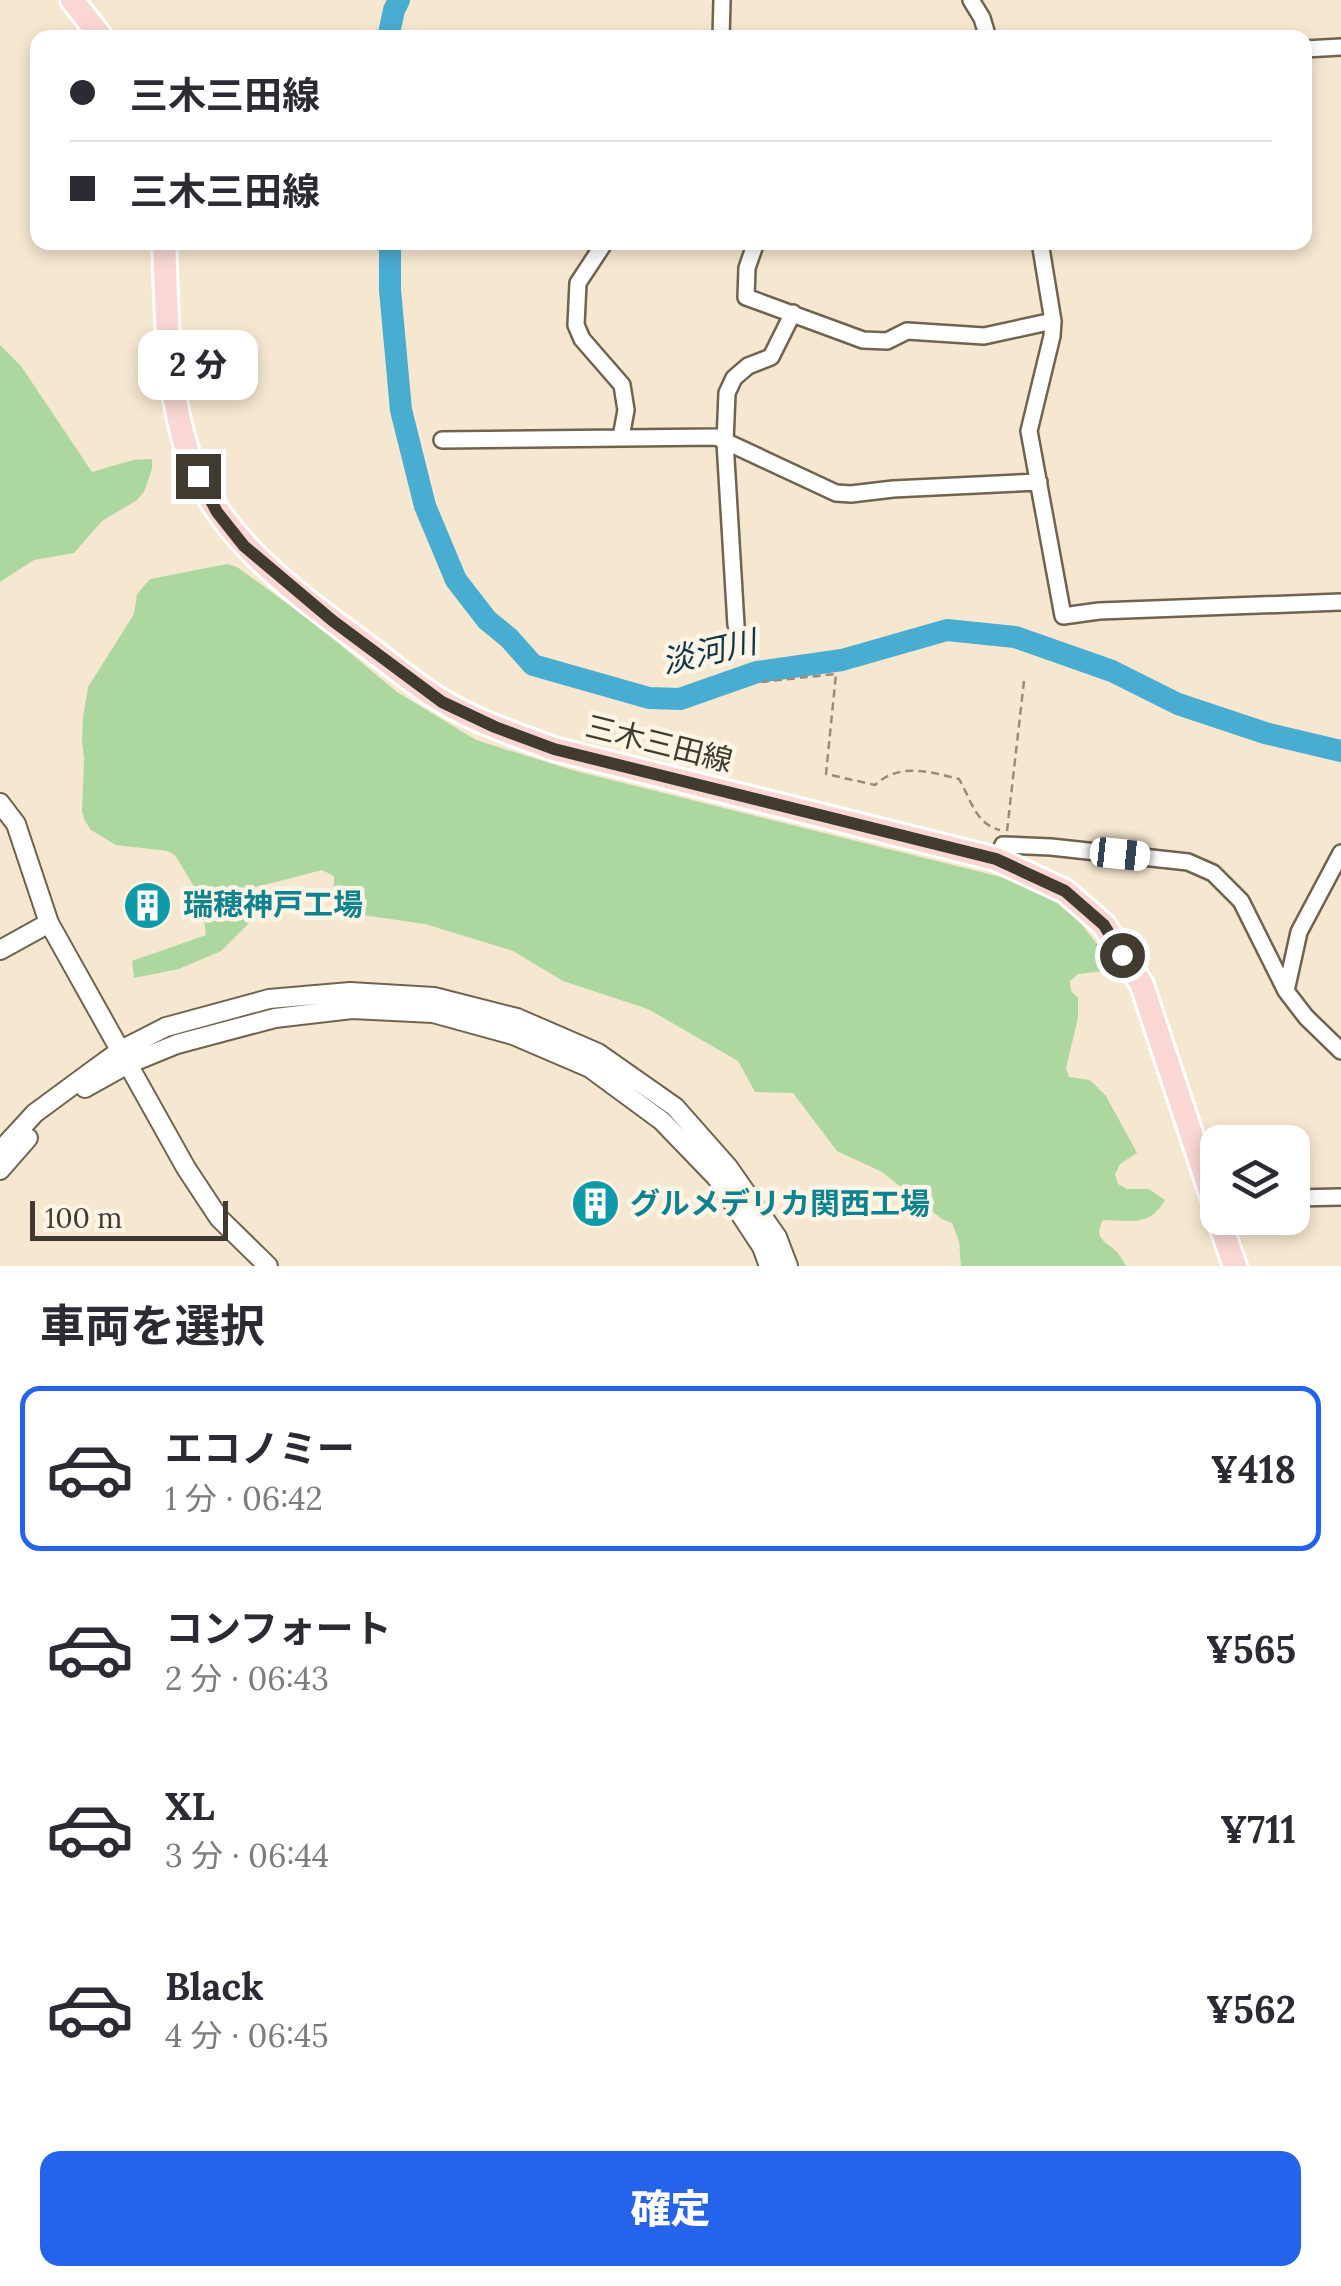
<!DOCTYPE html>
<html lang="ja">
<head>
<meta charset="utf-8">
<style>
  :root { --surface:#fff; --page:#f2f2f3; --text:#2b2b33; --muted:#7c7c81; --line:#e1e1e2; --accent:#2563eb }
  body { margin:0; font-family:Lora,"Noto Sans JP",serif; background:var(--page); color:var(--text); height:100vh; display:flex; flex-direction:column; font-size:38px; white-space:nowrap }
  * { box-sizing:border-box; margin:0 }
  p { font-size:32px; color:var(--muted) }
  .icon { flex:none; width:55px; height:55px; fill:none; stroke:currentColor; stroke-width:2; stroke-linecap:round; stroke-linejoin:round }
  .map { position:relative; height:1266px; overflow:hidden }
  .sheet { display:flex; flex-direction:column; background:var(--surface); flex:1 }
  .sheet>* { flex:none }
  .banner { position:absolute; left:30px; top:30px; width:1282px; height:220px; border-radius:20px; box-shadow:0 5px 15px #0003; display:grid; align-content:center; height:220px; padding:0 40px; background:var(--surface) }
  .buttons { position:absolute; left:1200px; top:1125px; display:grid; gap:20px }
  .buttons a { display:grid; place-items:center; width:110px; height:110px; border-radius:20px; background:var(--surface); box-shadow:0 5px 15px #0003; font-size:50px }
  .scale { position:absolute; left:30px; bottom:25px; width:198px; box-sizing:border-box; padding-left:10px; border:5px solid #403a31; border-top:0; font-size:28px; line-height:35px; white-space:nowrap; color:#403a31; -webkit-text-stroke:8px #fef5e7; paint-order:stroke }
  .end { position:absolute; width:45px; height:45px; margin:-22px; border:12px solid #403a31; background:#fff; box-shadow:0 0 0 5px #fff }
  .from { border-radius:50% }
  .bubble { position:absolute; height:70px; border-radius:20px; background:var(--surface); box-shadow:0 5px 15px #0003; font-size:32px; font-weight:800; line-height:70px; text-align:center }
  .car { position:absolute; width:30px; height:60px; margin:-30px -15px; border-radius:12px; box-shadow:0 0 8px 2px #0007; background:linear-gradient(#fff 24%,#345 0 40%,#fff 0 76%,#345 0 86%,#fff 0) }
  .banner b { display:flex; align-items:center; gap:35px; height:95px; font-size:38px }
  .banner b+b { border-top:2px solid var(--line) }
  .banner i { width:25px; height:25px; background:var(--text) }
  ul { padding:0; list-style:none }
  li { display:flex; align-items:center; gap:30px; height:165px; margin:0 20px 15px; padding:0 20px; border:5px solid transparent; border-radius:20px }
  li div { flex:1 }
  li b { display:block; font-size:38px }
  li em { font-style:normal; font-weight:800 }
  li.on { border-color:var(--accent) }
  li>.icon { width:90px; height:90px; stroke-width:1.5 }
  h2 { padding:0 40px; font-size:45px; line-height:120px }
  .button { display:flex; gap:20px; margin-top:auto; padding:20px 40px }
  .button a { flex:1; height:115px; border-radius:20px; background:var(--accent); color:#fff; font-size:40px; font-weight:800; line-height:115px; text-align:center }
  .map>svg:first-child { display:block }
  .green { fill:#acd89f }
  .lines { fill:none; stroke-linecap:round; stroke-linejoin:round }
  .river { stroke:#49acd1; stroke-width:22 }
  .minor-casing { stroke:#70634f; stroke-width:20 }
  .tertiary-casing { stroke:#70634f; stroke-width:22 }
  .primary-casing { stroke:#fff; stroke-width:28 }
  .path { stroke:#988d7d; stroke-width:2.5; stroke-dasharray:8 5; stroke-linecap:butt }
  .minor { stroke:#fff; stroke-width:15 }
  .tertiary { stroke:#fff; stroke-width:18 }
  .primary { stroke:#fad7d4; stroke-width:22 }
  .route { stroke:#403a31; stroke-width:12 }
  .labels { text-anchor:middle; stroke-width:9; stroke-linejoin:round; paint-order:stroke }
  .street-label { font-size:30px; fill:#403a31; stroke:#fef5e7 }
  .culture-label { font-size:30px; font-weight:bold; fill:#0d838f; stroke:#fef5e7; text-anchor:start }
  .water-label { font-size:32px; font-style:italic; fill:#0c3949; stroke:#fef5e7 }
</style>
</head>
<body>
<div class="map">
<svg width="1341" height="1266" viewBox="0 0 1341 1266">
  <rect width="100%" height="100%" fill="#f6e7d0"/>
  <path class="green" d="M0,345L21,366L92,472L133,460L152,459V469L144,492L137,500L102,521L74,553L34,560L0,582Z
    M227,564L237,567L314,623L397,692L476,740L572,770L1005,878L1054,899L1071,911L1097,944L1105,963V971L1078,974L1070,981L1071,991L1078,998V1018L1066,1068L1069,1077L1090,1080L1106,1096L1137,1153L1120,1164L1115,1174L1118,1184L1127,1189H1149L1165,1200C1149,1228 1130,1220 1103,1220C1093,1240 1105,1240 1117,1252C1119,1254 1125,1264 1126,1266H961L959,1241L952,1223L942,1219L882,1172L837,1151L793,1093L755,1092L738,1061L648,1009L563,981L513,951L425,924L334,911V876L322,870L249,889L255,917L221,951L179,969L134,978L132,961L206,935L201,898L175,855L167,851L116,845L91,830L85,821L82,812L84,759L82,740L83,717L88,687L134,614L137,594L150,579Z"/>
  <g class="lines">
    <path class="river" d="M388,38L394,10L399,0
      M390,242V290L401,410L425,506L456,580L487,620L509,638L533,665L649,698L680,699L757,672L842,660L947,630L1015,637L1112,671L1178,704L1265,733L1341,751"/>
    <defs>
      <path id="minor" d="M971,0L982,18L988,38
        M721,38L722,0
        M1305,49L1341,47
        M605,242L578,283L576,325L582,339L622,385L626,410L621,437
        M756,242L747,268L746,297L863,340L887,341L907,331L984,336L1053,321
        M1040,242L1053,321L1052,336L1029,431L1063,616L1099,611L1341,602
        M442,440L716,437L836,493L851,494L893,489L1039,482
        M736,625L725,442L727,393L734,378L748,366L771,357L793,313
        M996,859L1003,845L1051,847L1188,862L1213,873L1241,901L1286,991L1306,1017L1341,1051
        M1286,991L1299,932L1341,853
        M1292,1198L1341,1197"/>
      <path id="tertiary" d="M0,803L16,824L49,923L186,1168L219,1218L268,1266
        M0,950L49,923
        M85,1088L128,1064L177,1044L275,1018L352,1009L433,1013L513,1035L590,1068L662,1121L716,1177L762,1247L769,1266
        M0,1151L35,1113L92,1071L121,1050L166,1027L269,999L350,992L434,997L517,1018L598,1053L675,1107L728,1167L777,1237L788,1266
        M0,1170L28,1138"/>
      <path id="primary" d="M72,0L102,38
        M164,242C167,308 166,376 184,440C209,533 294,592 368,647C392,665 416,686 442,701C476,722 517,735 554,749L996,859L1065,891L1104,925L1142,985L1218,1215
        M1218,1218L1235,1266"/>
    </defs>
    <use href="#minor" class="minor-casing"/>
    <use href="#tertiary" class="tertiary-casing"/>
    <use href="#primary" class="primary-casing"/>
    <path class="path" d="M761,682L836,674L826,774L875,785C900,762 930,772 959,779C971,799 975,824 1000,830
      M1007,831L1024,681"/>
    <use href="#minor" class="minor"/>
    <use href="#tertiary" class="tertiary"/>
    <use href="#primary" class="primary"/>
  </g>
  <g class="lines">
    <path class="route" d="M198,476L217,512L244,546L333,621L442,702L495,727L554,749L996,859L1065,891L1104,925L1122,955"/>
  </g>
  <defs>
    <symbol id="building-disc" viewBox="-11 -11 22 22"><circle r="9.5" fill="#0f9aa8" stroke="#fef5e7"/><path d="M-4-6H4V6H1V3H-1V6H-4ZM-2.5-4.3h1.7v1.8h-1.7ZM.8-4.3h1.7v1.8H.8ZM-2.5-1h1.7V.8h-1.7ZM.8-1h1.7V.8H.8Z" fill="#fff"/></symbol>
  </defs>
  <g fill-rule="evenodd">
    <use href="#building-disc" x="120" y="878" width="55" height="55"/>
    <use href="#building-disc" x="568" y="1176" width="55" height="55"/>
  </g>
  <g class="labels">
    <g class="street-label">
      <text transform="translate(659 744) rotate(14)" y="10">三木三田線</text>
    </g>
    <g class="culture-label">
      <text x="183" y="915">瑞穂神戸工場</text>
      <text x="630" y="1214">グルメデリカ関西工場</text>
    </g>
    <g class="water-label">
      <text transform="translate(709 652) rotate(-13)" y="11">淡河川</text>
    </g>
  </g>
</svg>
<div class="buttons">
<a><svg class="icon" aria-label="layers" viewBox="0 0 24 24"><path d="M12 4l9 5-9 5-9-5zM3 14l9 5 9-5"/></svg></a>
</div>
<div class="scale">100 m</div>
<i class="end from" style="left:1122px;top:955px"></i>
<i class="end" style="left:198px;top:476px"></i>
<div class="bubble" style="left:138px;top:330px;width:120px">2 分</div>
<i class="car" style="left:1120px;top:854px;rotate:96deg"></i>
<div class="banner">
<b><i class="from"></i>三木三田線</b>
<b><i></i>三木三田線</b>
</div>
</div>
<section class="sheet">
<h2>車両を選択</h2>
<ul>
<li class="on"><svg class="icon" aria-label="car" viewBox="0 0 24 24"><path d="M5 17H2v-5l4-1 3-4h7l3 4 3 1v5h-3M9 17h6M6 11h13"/><circle cx="7" cy="17" r="2"/><circle cx="17" cy="17" r="2"/></svg><div><b>エコノミー</b><p>1 分 · 06:42</p></div><em>¥418</em></li>
<li><svg class="icon" aria-label="car" viewBox="0 0 24 24"><path d="M5 17H2v-5l4-1 3-4h7l3 4 3 1v5h-3M9 17h6M6 11h13"/><circle cx="7" cy="17" r="2"/><circle cx="17" cy="17" r="2"/></svg><div><b>コンフォート</b><p>2 分 · 06:43</p></div><em>¥565</em></li>
<li><svg class="icon" aria-label="car" viewBox="0 0 24 24"><path d="M5 17H2v-5l4-1 3-4h7l3 4 3 1v5h-3M9 17h6M6 11h13"/><circle cx="7" cy="17" r="2"/><circle cx="17" cy="17" r="2"/></svg><div><b>XL</b><p>3 分 · 06:44</p></div><em>¥711</em></li>
<li><svg class="icon" aria-label="car" viewBox="0 0 24 24"><path d="M5 17H2v-5l4-1 3-4h7l3 4 3 1v5h-3M9 17h6M6 11h13"/><circle cx="7" cy="17" r="2"/><circle cx="17" cy="17" r="2"/></svg><div><b>Black</b><p>4 分 · 06:45</p></div><em>¥562</em></li>
</ul>
<div class="button"><a>確定</a></div>
</section>
</body>
</html>
